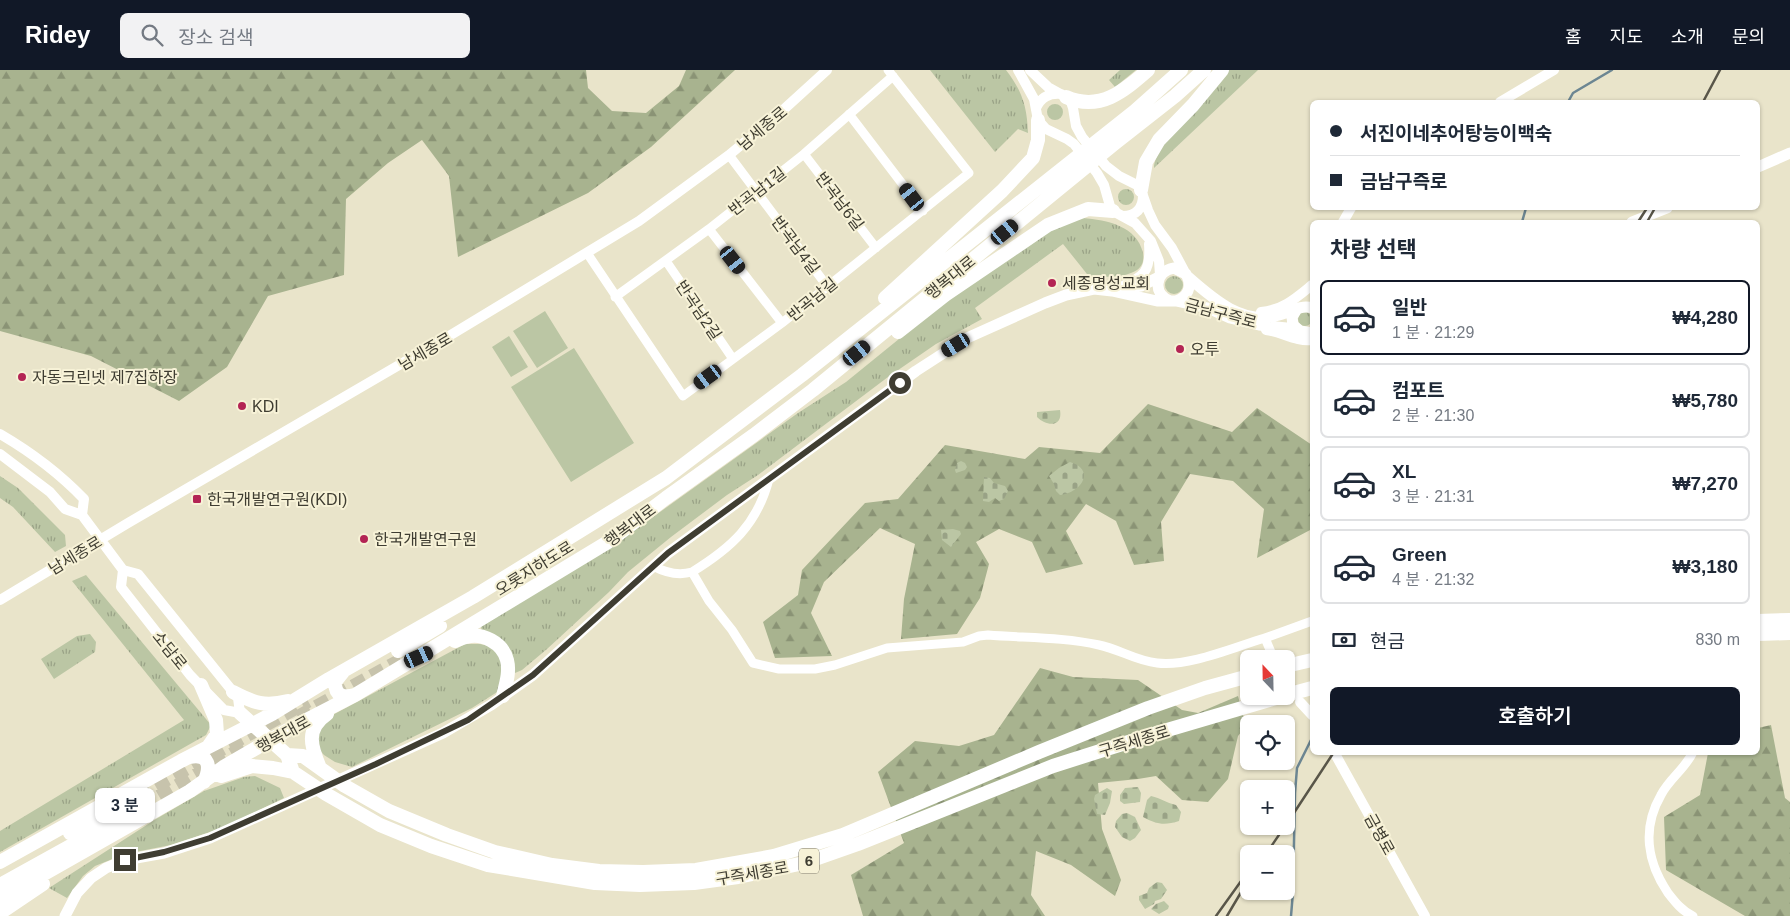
<!DOCTYPE html>
<html lang="ko">
<head>
<meta charset="utf-8">
<style>
  :root { --surface:#fff; --page:#f2f2f3; --text:#1f2937; --muted:#747a83; --line:#e0e1e3; --accent:#111827 }
  body { margin:0; font-family:Helvetica,"Noto Sans KR",sans-serif; background:var(--page); color:var(--text); height:100vh; display:flex; flex-direction:column; font-size:19px; white-space:nowrap }
  * { box-sizing:border-box; margin:0 }
  p { font-size:16px; color:var(--muted) }
  .icon { flex:none; width:28px; height:28px; fill:none; stroke:currentColor; stroke-width:2; stroke-linecap:round; stroke-linejoin:round }
  .map { position:relative; flex:1; overflow:hidden }
  .details { position:absolute; left:1310px; top:150px; width:450px; height:535px; display:flex; flex-direction:column; background:var(--surface); border-radius:8px; box-shadow:0 1px 4px #0004 }
  .details>* { flex:none }
  .top-card { position:absolute; left:1310px; top:30px; width:450px; height:110px; border-radius:8px; box-shadow:0 1px 4px #0004; display:grid; align-content:center; height:110px; padding:0 20px; background:var(--surface) }
  .needle { width:32px; rotate:338deg }
  .tools { position:absolute; left:1240px; top:580px; display:grid; gap:10px }
  .tools a { display:grid; place-items:center; width:55px; height:55px; border-radius:8px; background:var(--surface); box-shadow:0 1px 4px #0004; font-size:25px }
  .end { position:absolute; width:22px; height:22px; margin:-11px; border:6px solid #3f3d32; background:#fff; box-shadow:0 0 0 2px #fff }
  .from { border-radius:50% }
  .bubble { position:absolute; height:35px; border-radius:8px; background:var(--surface); box-shadow:0 1px 4px #0004; font-size:16px; font-weight:600; line-height:35px; text-align:center }
  .car { position:absolute; width:15px; height:30px; margin:-15px -8px; border-radius:6px; box-shadow:0 0 4px 1px #0007; background:linear-gradient(#222 24%,#8ab4d8 0 40%,#222 0 76%,#8ab4d8 0 86%,#222 0) }
  .top-card b { display:flex; align-items:center; gap:18px; height:48px; font-size:19px }
  .top-card b+b { border-top:1px solid var(--line) }
  .top-card i { width:12px; height:12px; background:var(--text) }
  ul { padding:0; list-style:none }
  li { display:flex; align-items:center; gap:15px; height:75px; margin:0 10px 8px; padding:0 10px; border:2px solid var(--line); border-radius:8px }
  li div { flex:1 }
  li b { display:block; font-size:19px }
  li em { font-style:normal; font-weight:600 }
  li.current { border-color:var(--accent) }
  li>.icon { width:45px; height:45px; stroke-width:1.5 }
  h2 { padding:0 20px; font-size:22px; line-height:60px }
  .pay { display:flex; align-items:center; gap:12px; height:55px; padding:0 20px; font-size:19px }
  .pay p { margin-inline-start:auto }
  .primary-button { display:flex; gap:10px; margin-top:auto; padding:10px 20px }
  .primary-button a { flex:1; height:58px; border-radius:8px; background:var(--accent); color:#fff; font-size:20px; font-weight:600; line-height:58px; text-align:center }
  header { display:flex; align-items:center; gap:30px; box-sizing:border-box; height:70px; padding:0 25px; background:var(--accent); color:#fff }
  header strong { font-size:24px }
  nav { display:flex; gap:28px; margin-inline-start:auto; font-size:18px }
  .search { width:350px; height:45px; background:var(--page); display:flex; align-items:center; gap:12px; box-sizing:border-box; padding:0 18px; border-radius:8px; color:var(--muted); font-size:19px }
  .map>svg:first-child { display:block }
  .grass { fill:url(#grass-tufts) }
  .forest { fill:url(#forest-firs) }
  .cemetery { fill:url(#cemetery-stones) }
  .garden { fill:#bbc6a4 }
  .lines { fill:none; stroke-linecap:round; stroke-linejoin:round }
  .stream { stroke:#6c8692; stroke-width:2.5 }
  .tertiary-tunnel { stroke:#c7c3ac; stroke-width:10; stroke-dasharray:10 5; stroke-linecap:butt }
  .trunk-tunnel { stroke:#c7c3ac; stroke-width:14; stroke-dasharray:14 7; stroke-linecap:butt }
  .minor { stroke:#fff; stroke-width:9 }
  .tertiary { stroke:#fff; stroke-width:10 }
  .secondary { stroke:#fff; stroke-width:11 }
  .trunk { stroke:#fff; stroke-width:14 }
  .rail { stroke:#595649; stroke-width:2.5 }
  .route { stroke:#3f3d32; stroke-width:6 }
  .poi-dot { fill:#b32454; stroke:#f7f2d7; stroke-width:2 }
  .labels { text-anchor:middle; stroke-width:4; stroke-linejoin:round; paint-order:stroke }
  .shield { fill:#f7f2d7; stroke:#767364; stroke-width:1 }
  .shield-label { font-size:15px; font-weight:bold; fill:#3f3d32 }
  .street-label { font-size:16px; fill:#3f3d32; stroke:#f7f2d7 }
  .poi-label { font-size:16px; fill:#3f3d32; stroke:#f7f2d7; text-anchor:start }
</style>
</head>
<body>
<header>
<strong>Ridey</strong>
<div class="search"><svg class="icon" aria-label="search" viewBox="0 0 24 24"><circle cx="10" cy="10" r="6"/><path d="M15 15l6 6"/></svg>장소 검색</div>
<nav><a>홈</a><a>지도</a><a>소개</a><a>문의</a></nav>
</header>
<div class="map">
<svg width="1790" height="846" viewBox="0 0 1790 846">
  <defs>
    <pattern id="grass-tufts" width="24" height="20" patternUnits="userSpaceOnUse" patternTransform="scale(1.25)"><rect width="24" height="20" fill="#bbc6a4"/><path d="M3 7l-1-3M5 7V3M7 7l1-3M15 17l-1-3M17 17v-4M19 17l1-3" fill="none" stroke="#99a286"/></pattern>
    <pattern id="forest-firs" width="22" height="20" patternUnits="userSpaceOnUse" patternTransform="scale(1.25)"><rect width="22" height="20" fill="#a8b38f"/><path d="M5 1l3.5 6h-7zM16 11l3.5 6h-7z" fill="#8a9375"/></pattern>
    <pattern id="cemetery-stones" width="16" height="16" patternUnits="userSpaceOnUse" patternTransform="scale(1.25)"><rect width="16" height="16" fill="#bbc6a4"/><path d="M2 7V4a2 2 0 0 1 4 0v3zM10 15v-3a2 2 0 0 1 4 0v3z" fill="#99a286"/></pattern>
  </defs>
  <rect width="100%" height="100%" fill="#e9e4ca"/>
  <path class="grass" d="M930,0H1006C1022,21 1027,36 1028,63L1018,59L995,82Z
    M1120,0H1136L1115,17L1109,10Z
    M1229,0H1258L1154,98C1155,72 1211,22 1229,0Z
    M1047 42a8 8 0 1 1 16 0a8 8 0 1 1-16 0Z
    M1118 127a8 8 0 1 1 16 0a8 8 0 1 1-16 0Z
    M1083,148C1107,150 1137,156 1143,183C1144,190 1143,196 1137,200C1123,209 1106,205 1091,209L1063,174L975,238L982,249L936,274L888,307L758,405L727,425L671,467L628,502L609,522L547,579L522,600L515,603L482,563L481,556L621,470L798,343L846,312L942,234L1060,154Z
    M1165 215a9 9 0 1 1 18 0a9 9 0 1 1-18 0Z
    M1298 249a7 7 0 1 1 14 0a7 7 0 1 1-14 0Z
    M0,406L18,418L65,465L66,476L55,482L13,437L0,428Z
    M86,505L211,655L206,665L0,782V761L184,650L72,511Z
    M90,564L96,572L95,582L54,609L41,589L77,566Z
    M465,574H480L489,576L495,581L504,594L502,619L472,638L352,697L335,692L324,685L317,677V660L327,648Z
    M255,706L280,718L284,728L222,758L171,775L125,784L95,796L83,806L67,828L49,818L156,749L204,721L244,707Z"/>
  <path class="forest" d="M0,0H586L588,18L612,41L646,43L679,16L686,0H735L651,77L588,123L458,187L449,106L422,70L388,93L346,129L344,205L268,226L227,297L179,331L91,286L0,261Z
    M1148,334L1232,362L1257,338L1312,375V459L1257,488L1264,439L1233,411L1190,404L1161,452L1164,491L1134,495L1116,451L1086,434L1066,461L1083,494L1046,503L1032,472L999,459L976,472L989,494L980,528L957,564L901,569L904,529L915,474L880,458L824,512L811,543L832,586L775,588L763,552L798,525L802,500L865,433L898,429L945,375L1025,389L1039,377L1100,383Z
    M1040,598L1073,607L1138,610L1182,640L1198,643L1238,626L1246,656L1238,666L1228,709L1208,732L1182,730L1156,706L1138,709L1098,713L1102,759L1121,810L1115,826L1071,795L1036,781L1031,825L1045,846H863L851,805L904,773L878,702L915,671L959,676L994,665Z
    M1771,655L1785,728L1790,732V846H1745L1666,800L1664,747L1700,725L1708,683L1758,682V658Z"/>
  <path class="cemetery" d="M1060,340C1063,357 1047,357 1037,347V342Z
    M961,391L965,393L967,397L965,400L956,403L955,400L957,393Z
    M1070,392C1095,399 1083,422 1060,425L1056,421L1054,414L1049,406L1059,398Z
    M984,407L990,408L994,413L1005,416L1008,421L1004,429L999,431L995,428L989,432L983,431Z
    M953,459L960,461L961,464L951,477L942,470L941,460Z
    M1138,717L1141,723L1140,732L1124,734L1120,731V725L1125,718Z
    M1107,718L1112,721L1110,733L1105,745L1097,744L1094,729L1095,725Z
    M1151,726C1161,728 1166,733 1176,735L1181,742L1179,751C1164,756 1156,754 1143,747L1147,730Z
    M1127,743L1135,747L1141,760L1135,768L1130,771L1122,767L1115,757L1116,751L1122,744Z
    M1157,812L1162,813L1167,820L1161,829L1155,831L1154,834L1145,839L1139,830V826L1147,823L1149,818Z
    M1164,831L1169,836L1168,839L1159,844L1151,839L1156,834Z"/>
  <path class="garden" d="M545,241L568,278L537,298L513,261Z
    M509,266L528,297L511,307L492,277Z
    M574,278L634,373L571,412L511,317Z"/>
  <g class="lines">
    <path class="stream" d="M1568,32L1573,23L1612,0
      M1522,152L1526,138
      M1291,846L1293,822L1295,723L1297,698L1312,668"/>
    <path class="tertiary-tunnel" d="M1286,609L1297,627"/>
    <path class="trunk-tunnel" d="M298,647L401,590
      M137,726L308,631
      M141,737L246,676"/>
    <path class="minor" d="M849,44L923,141
      M804,84L876,178
      M729,85L827,216
      M709,159L782,253
      M587,183L683,326L782,253L969,103L888,0
      M666,191L733,289
      M615,227L709,159L804,84L893,6
      M769,409C757,455 731,478 692,502L709,531L732,560L753,593L779,599H815L835,595L887,578L963,572L979,566L988,565C1025,568 1063,567 1099,575C1119,579 1136,591 1157,593C1189,597 1234,577 1265,568
      M653,496C666,503 678,506 692,502
      M1273,587L1265,568L1312,551
      M1693,846C1682,841 1675,832 1668,823C1647,792 1642,758 1661,725C1669,709 1685,699 1693,682"/>
    <path class="tertiary" d="M1018,0L1034,29L1038,50L1046,59L1067,69L1074,74L1097,103L1104,115L1110,136L1113,141L1135,153L1151,171L1159,191L1160,205
      M1030,0L1048,17L1066,27L1071,32L1073,38L1076,56L1082,67L1106,96L1119,106L1137,115L1141,120L1148,140L1155,155L1172,178L1187,206
      M1500,32L1554,0
      M1036,38C1041,27 1049,23 1061,24
      M1123,146C1136,146 1143,139 1143,125
      M1343,152L1351,138
      M1121,217C1144,206 1151,202 1149,174
      M1261,242C1283,240 1296,228 1312,215
      M1266,260C1282,262 1296,272 1312,270
      M0,364C31,382 59,403 84,429L82,445
      M0,384L50,422L65,439L82,445L123,500L138,504L238,628L240,643L224,640L190,605L121,517L123,500
      M0,530L128,453L454,263L639,151L729,85L782,41L827,0
      M1300,632L1312,645
      M1334,682L1425,846"/>
    <path class="secondary" d="M1758,97L1790,83
      M1632,152L1667,138
      M1187,206C1213,229 1243,256 1279,245C1290,242 1302,234 1312,238
      M1116,220L1141,216L1159,207
      M1170,231C1152,224 1155,201 1174,198L1186,204
      M1176,231C1188,227 1192,217 1187,206
      M1297,239L1292,247L1293,255L1300,261L1312,263
      M65,846L77,823L91,808L106,798L125,790L164,783L210,768L443,663L491,635L533,605L668,483L916,301L967,268L1045,233L1066,225L1094,219L1112,221L1157,231H1176L1208,238L1230,248L1259,255L1296,259"/>
    <path class="trunk" d="M1066,27C1100,42 1124,21 1148,0
      M1141,120L1146,92L1159,70L1193,35L1222,0
      M885,228L1002,121L1033,88L1038,70V50
      M898,262L945,225L1048,155L1088,139L1113,141
      M1758,551L1790,550
      M1758,564L1790,563
      M455,571C458,570 462,568 466,567C482,562 503,573 507,590C510,602 506,614 503,626
      M398,581L440,556
      M1286,596L1312,590
      M343,602L335,612C335,626 343,628 355,625
      M201,615L216,650L217,664L208,677
      M233,622C254,633 265,637 288,631
      M1286,625L1312,618
      M240,643L287,685L293,702L326,724L380,755L431,776L488,795L595,813L640,815L694,813L738,807L804,793L858,774L1053,696L1157,663L1283,626
      M287,685L303,686L345,716L389,741L447,765L495,782L552,795L599,801L643,802L696,800L774,786L843,765L1039,682L1148,638L1205,618L1249,606
      M189,687C210,683 211,697 204,712
      M320,698C311,677 305,659 327,644
      M221,706L252,696L273,698L293,702
      M70,763L137,726
      M0,792L181,691L272,644L329,609L473,527L666,408L802,305L1135,41L1181,0
      M0,815L141,737
      M0,829L190,721L225,696L291,658L355,625L608,472L666,428L754,365L813,320L1115,73L1175,26L1204,0
      M0,843L43,814"/>
    <path class="rail" d="M1703,32L1720,0
      M1638,152L1647,138
      M1647,152L1655,138
      M1286,755L1334,682
      M1266,784L1285,756
      M1216,846L1249,800
      M1227,846L1243,819"/>
  </g>
  <g class="lines">
    <path class="route" d="M125,790L164,782L210,768L376,694L468,650L533,605L668,483L900,313"/>
  </g>
  <g class="poi-dot">
    <circle cx="1052" cy="213" r="5"/>
    <circle cx="1180" cy="279" r="5"/>
    <circle cx="22" cy="307" r="5"/>
    <circle cx="242" cy="336" r="5"/>
    <rect x="192" y="424" width="10" height="10" rx="2.5"/>
    <circle cx="364" cy="469" r="5"/>
  </g>
  <g class="labels">
    <rect class="shield" x="799" y="778.5" width="20" height="25" rx="4"/>
    <g class="shield-label">
      <text x="809" y="796">6</text>
    </g>
    <g class="street-label">
      <text transform="translate(762 58) rotate(-40)" y="6">남세종로</text>
      <text transform="translate(757 121) rotate(-38)" y="6">반곡남1길</text>
      <text transform="translate(840 131) rotate(53)" y="6">반곡남6길</text>
      <text transform="translate(796 175) rotate(53)" y="6">반곡남4길</text>
      <text transform="translate(950 207) rotate(-39)" y="6">행복대로</text>
      <text transform="translate(812 229) rotate(-39)" y="6">반곡남길</text>
      <text transform="translate(699 240) rotate(56)" y="6">반곡남2길</text>
      <text transform="translate(1221 243) rotate(15)" y="6">금남구즉로</text>
      <text transform="translate(425 281) rotate(-30)" y="6">남세종로</text>
      <text transform="translate(630 455) rotate(-37)" y="6">행복대로</text>
      <text transform="translate(75 485) rotate(-31)" y="6">남세종로</text>
      <text transform="translate(534 498) rotate(-32)" y="6">오롯지하도로</text>
      <text transform="translate(170 580) rotate(51)" y="6">소담로</text>
      <text transform="translate(283 664) rotate(-29)" y="6">행복대로</text>
      <text transform="translate(1134 671) rotate(-17)" y="6">구즉세종로</text>
      <text transform="translate(1380 764) rotate(61)" y="6">금병로</text>
      <text transform="translate(752 803) rotate(-10)" y="6">구즉세종로</text>
    </g>
    <g class="poi-label">
      <text x="1062" y="219">세종명성교회</text>
      <text x="1190" y="285">오투</text>
      <text x="32" y="313">자동크린넷 제7집하장</text>
      <text x="252" y="342">KDI</text>
      <text x="207" y="435">한국개발연구원(KDI)</text>
      <text x="374" y="475">한국개발연구원</text>
    </g>
  </g>
</svg>
<div class="tools">
<a><svg class="needle" viewBox="-14 -14 28 28"><path d="M0-13l5 13h-10z" fill="#e53935"/><path d="M0 13l5-13h-10z" fill="#747a83"/></svg></a>
<a><svg class="icon" aria-label="locate" viewBox="0 0 24 24"><circle cx="12" cy="12" r="6"/><path d="M12 2v4M12 18v4M2 12h4M18 12h4"/></svg></a>
<a>+</a>
<a>−</a>
</div>
<i class="end from" style="left:900px;top:313px"></i>
<i class="end" style="left:125px;top:790px"></i>
<div class="bubble" style="left:95px;top:718px;width:60px">3 분</div>
<i class="car" style="left:912px;top:127px;rotate:323deg"></i>
<i class="car" style="left:1005px;top:162px;rotate:51deg"></i>
<i class="car" style="left:733px;top:190px;rotate:142deg"></i>
<i class="car" style="left:956px;top:275px;rotate:239deg"></i>
<i class="car" style="left:857px;top:283px;rotate:51deg"></i>
<i class="car" style="left:708px;top:307px;rotate:234deg"></i>
<i class="car" style="left:419px;top:587px;rotate:66deg"></i>
<div class="top-card">
<b><i class="from"></i>서진이네추어탕능이백숙</b>
<b><i></i>금남구즉로</b>
</div>
<section class="details">
<h2>차량 선택</h2>
<ul>
<li class="current"><svg class="icon" aria-label="car" viewBox="0 0 24 24"><path d="M5 17H2v-5l4-1 3-4h7l3 4 3 1v5h-3M9 17h6M6 11h13"/><circle cx="7" cy="17" r="2"/><circle cx="17" cy="17" r="2"/></svg><div><b>일반</b><p>1 분 · 21:29</p></div><em>₩4,280</em></li>
<li><svg class="icon" aria-label="car" viewBox="0 0 24 24"><path d="M5 17H2v-5l4-1 3-4h7l3 4 3 1v5h-3M9 17h6M6 11h13"/><circle cx="7" cy="17" r="2"/><circle cx="17" cy="17" r="2"/></svg><div><b>컴포트</b><p>2 분 · 21:30</p></div><em>₩5,780</em></li>
<li><svg class="icon" aria-label="car" viewBox="0 0 24 24"><path d="M5 17H2v-5l4-1 3-4h7l3 4 3 1v5h-3M9 17h6M6 11h13"/><circle cx="7" cy="17" r="2"/><circle cx="17" cy="17" r="2"/></svg><div><b>XL</b><p>3 분 · 21:31</p></div><em>₩7,270</em></li>
<li><svg class="icon" aria-label="car" viewBox="0 0 24 24"><path d="M5 17H2v-5l4-1 3-4h7l3 4 3 1v5h-3M9 17h6M6 11h13"/><circle cx="7" cy="17" r="2"/><circle cx="17" cy="17" r="2"/></svg><div><b>Green</b><p>4 분 · 21:32</p></div><em>₩3,180</em></li>
</ul>
<div class="pay"><svg class="icon" aria-label="cash" viewBox="0 0 24 24"><path d="M3 7h18v10H3z"/><circle cx="12" cy="12" r="2"/></svg>현금<p>830 m</p></div>
<div class="primary-button"><a>호출하기</a></div>
</section>
</div>
</body>
</html>
